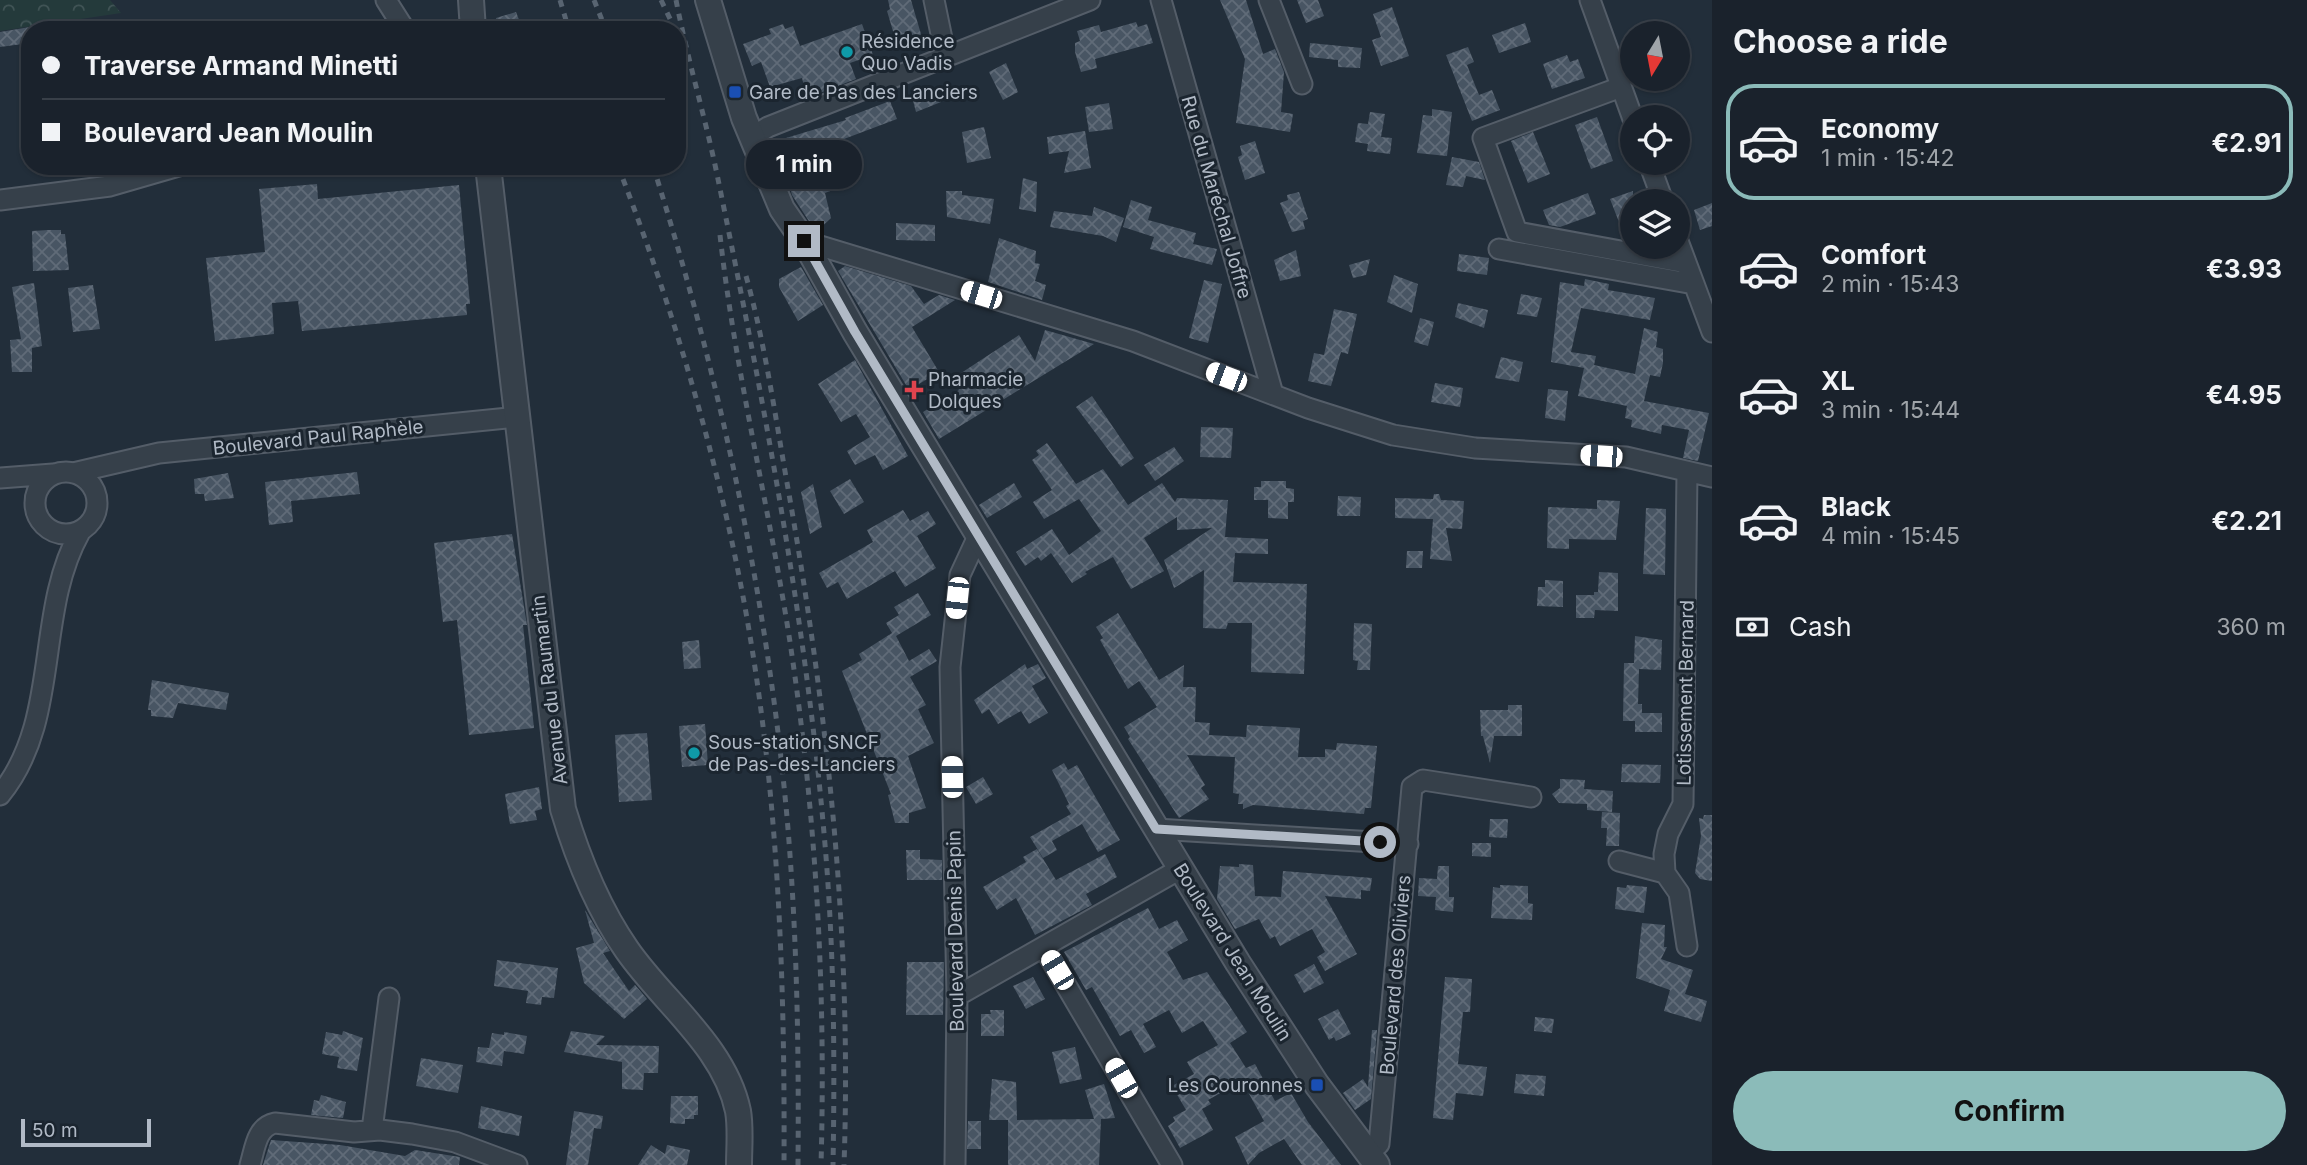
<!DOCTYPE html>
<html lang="en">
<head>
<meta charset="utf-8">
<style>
  :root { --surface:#1a222c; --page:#272f38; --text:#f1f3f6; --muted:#9fa4a9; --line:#383f48; --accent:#8bbbb9 }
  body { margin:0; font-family:Inter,sans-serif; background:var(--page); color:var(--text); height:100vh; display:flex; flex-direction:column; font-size:26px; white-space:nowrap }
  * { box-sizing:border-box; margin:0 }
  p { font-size:23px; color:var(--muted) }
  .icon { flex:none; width:38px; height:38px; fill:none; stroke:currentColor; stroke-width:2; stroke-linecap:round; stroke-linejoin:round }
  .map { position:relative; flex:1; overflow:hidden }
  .sheet { display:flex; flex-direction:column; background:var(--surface); width:595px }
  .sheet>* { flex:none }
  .hud { position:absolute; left:21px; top:21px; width:665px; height:154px; border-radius:28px; box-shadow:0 2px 5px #0004,0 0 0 2px var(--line); display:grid; align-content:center; height:154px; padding:0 21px; background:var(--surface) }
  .needle { width:46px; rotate:190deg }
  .controls { position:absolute; left:1620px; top:21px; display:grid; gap:14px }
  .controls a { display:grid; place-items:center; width:70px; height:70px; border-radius:50%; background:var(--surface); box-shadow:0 2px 5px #0004,0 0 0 2px var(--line); font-size:35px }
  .scale { position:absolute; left:21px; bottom:18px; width:130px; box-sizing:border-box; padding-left:7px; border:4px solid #b1bac6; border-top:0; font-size:19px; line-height:24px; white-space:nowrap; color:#b1bac6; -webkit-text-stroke:5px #1b252f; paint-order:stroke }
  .end { position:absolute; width:32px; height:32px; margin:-16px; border:9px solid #b1bac6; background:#111; box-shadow:0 0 0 4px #111 }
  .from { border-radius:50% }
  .bubble { position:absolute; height:49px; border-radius:24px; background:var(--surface); box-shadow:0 2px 5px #0004,0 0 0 2px var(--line); font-size:23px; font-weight:700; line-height:49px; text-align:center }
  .car { position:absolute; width:21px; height:42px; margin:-21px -10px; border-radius:9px; box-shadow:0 0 5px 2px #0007; background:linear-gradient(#fff 24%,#345 0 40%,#fff 0 76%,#345 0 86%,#fff 0) }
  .hud b { display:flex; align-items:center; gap:24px; height:66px; font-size:26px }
  .hud b+b { border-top:2px solid var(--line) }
  .hud i { width:18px; height:18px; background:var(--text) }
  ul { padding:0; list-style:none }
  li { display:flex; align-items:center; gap:21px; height:116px; margin:0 14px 10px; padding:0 7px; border:4px solid transparent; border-radius:28px }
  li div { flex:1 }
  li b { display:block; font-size:26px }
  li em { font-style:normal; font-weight:700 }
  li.active { border-color:var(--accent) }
  li>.icon { width:63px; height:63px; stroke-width:1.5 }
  h2 { padding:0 21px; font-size:32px; line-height:84px }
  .pay { display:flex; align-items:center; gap:18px; height:77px; padding:0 21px; font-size:26px }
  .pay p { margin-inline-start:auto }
  .action { display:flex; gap:14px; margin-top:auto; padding:14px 21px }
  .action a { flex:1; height:80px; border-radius:42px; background:var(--accent); color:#111; font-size:28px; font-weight:700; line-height:80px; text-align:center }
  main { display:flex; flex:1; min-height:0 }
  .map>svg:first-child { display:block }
  .forest { fill:url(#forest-crowns) }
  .building { fill:url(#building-cross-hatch) }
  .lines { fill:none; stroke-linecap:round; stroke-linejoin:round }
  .minor-casing { stroke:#545d68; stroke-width:23 }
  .tertiary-casing { stroke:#545d68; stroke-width:28 }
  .minor { stroke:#36404a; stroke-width:19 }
  .tertiary { stroke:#36404a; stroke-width:24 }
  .rail { stroke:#586471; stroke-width:5; stroke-dasharray:7 7; stroke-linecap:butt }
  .route { stroke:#b1bac6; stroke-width:9 }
  .culture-dot { fill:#0f9aa8; stroke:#1b252f; stroke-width:2.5 }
  .transit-dot { fill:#1a4fb4; stroke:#1b252f; stroke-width:2.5 }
  .health-dot { fill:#e0444e; stroke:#1b252f; stroke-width:2.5 }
  .labels { text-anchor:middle; stroke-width:6; stroke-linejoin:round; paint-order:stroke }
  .poi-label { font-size:19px; fill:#b1bac6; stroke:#1b252f; text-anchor:start }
  .street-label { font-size:19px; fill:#b1bac6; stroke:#1b252f }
</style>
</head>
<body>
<main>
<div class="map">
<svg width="1712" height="1165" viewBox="0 0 1712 1165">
  <defs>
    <pattern id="forest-crowns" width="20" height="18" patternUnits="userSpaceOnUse" patternTransform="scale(1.75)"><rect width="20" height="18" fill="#243a3b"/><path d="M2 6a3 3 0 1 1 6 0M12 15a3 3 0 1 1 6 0" fill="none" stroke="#415456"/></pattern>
    <pattern id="building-cross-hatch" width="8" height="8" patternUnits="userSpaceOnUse" patternTransform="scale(1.75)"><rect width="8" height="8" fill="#485563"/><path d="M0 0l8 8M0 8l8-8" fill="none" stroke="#606b78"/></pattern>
  </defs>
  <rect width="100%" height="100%" fill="#222e3a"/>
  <path class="forest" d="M0,0H110L121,13L0,31Z"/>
  <path class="building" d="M888,0H911L923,41L902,47L898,38H895L887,11L890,9Z
    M1220,0H1246L1263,54L1275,49L1284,72L1281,112L1293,114L1290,132L1236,123L1245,59Z
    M1297,0H1318L1324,16L1306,23Z
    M1392,7L1409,56L1381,66L1372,40L1381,37L1373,14Z
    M516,12L523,30H499L496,18Z
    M1136,22L1138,27L1147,24L1153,43L1095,59L1097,68L1081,72L1075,52V43L1080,41L1077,31L1099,25L1101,32Z
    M1525,23L1531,42L1499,53L1492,35Z
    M783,24L785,29L793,26L800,46L862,24L873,55L850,63L856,79L807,98L802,78L770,87L761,62L752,66L743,44L771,34L769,29Z
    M30,27V43L0,47V32Z
    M1310,43L1362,48L1360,68L1338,67V60L1309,57Z
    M1468,47L1474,62L1467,65L1479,95L1492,90L1500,110L1472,121L1446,55Z
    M1567,55L1570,62L1578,59L1585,78L1552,89L1543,64Z
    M1006,63L1018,92L1003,100L989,72Z
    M935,88L941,102L916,112L912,97Z
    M890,101L897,119L836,142L845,179L841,180L843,186L825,193L831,218L816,232L792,195L781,156L790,154L786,138L846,120L845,118Z
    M1109,103L1113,129L1089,132L1085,107Z
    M1432,109L1452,112L1447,156L1417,153L1423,115L1432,116Z
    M1370,112L1385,114L1381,137L1392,138L1390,154L1367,151L1368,144L1355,142L1358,123L1368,124Z
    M1597,117L1613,161L1591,169L1575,125Z
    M984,127L991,158L967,163L962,132Z
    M1085,131L1091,168L1064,173L1069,151L1049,154L1047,137Z
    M1533,132L1550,174L1528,183L1511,141Z
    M1255,141L1265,173L1245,180L1238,157L1242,155L1240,146Z
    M1452,157L1479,162L1485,180L1466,176L1463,187L1446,185Z
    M1023,178L1037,182L1036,212L1019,209Z
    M317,184L318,199L459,185L470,304H466L467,315L302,331L298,301L272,303L274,334L215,341L206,258L265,252L259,189Z
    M946,191H962V195L994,199L990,224L947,217Z
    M1633,191V241L1626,240L1610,199Z
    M1299,192L1308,219L1303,221L1305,229L1292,232L1280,203L1288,200L1287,195Z
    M1588,193L1596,214L1560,227L1549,225L1543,210Z
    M1131,200L1152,207L1148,220L1196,233L1193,244L1217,249L1212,265L1150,249L1154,237L1123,227Z
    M1712,203V226L1700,230L1694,210Z
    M1094,207L1124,218L1116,242L1103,236L1050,227L1054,211L1092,216Z
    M896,223L935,225V241L896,240Z
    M48,230H61V234H65L69,270L33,271L32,231Z
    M999,238L1036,251L1035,263L1040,264L1035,281L1046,285L1042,300L988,282Z
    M1296,250L1301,276L1280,281L1274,260Z
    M1459,254L1489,258L1487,275L1457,271Z
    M1370,259L1366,275L1353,278L1349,265Z
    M845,266L911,286L924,304L939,295L955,300L912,327L939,372L909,390L838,271Z
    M801,267L823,305L798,321L779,287V279Z
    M1394,275L1418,284L1412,313L1387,302Z
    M1585,279L1609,284L1608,290L1655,298L1650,320L1581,308L1571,352L1596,356L1594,365L1635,374L1644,328L1658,332L1656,347L1663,349V363L1660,377L1650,375L1644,401L1709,413L1698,461L1683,458L1689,430L1662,425L1661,434L1631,427L1632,420L1625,418L1627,406L1578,396L1584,368L1551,362L1560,282L1584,286Z
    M1204,280L1222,284L1208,343L1189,338Z
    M34,283L42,346L32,348V372H12L10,340L21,339L12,287Z
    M93,285L100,329L73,332L68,288Z
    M1521,294L1542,298L1537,317L1517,314Z
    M1458,303L1488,310L1484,328L1455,317Z
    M1334,309L1357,314L1348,354L1341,352L1331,386L1308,381L1314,353L1324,355Z
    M1420,318L1434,322L1428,346L1414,342Z
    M1045,330L1094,344L939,439L923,412L959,390L952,379L1019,335L1035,361Z
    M1501,357L1523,362L1519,382L1495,378Z
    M855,360L908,456L883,470L875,455L855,465L847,451L870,437L856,414L841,422L818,384Z
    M1435,383L1463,388L1460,407L1431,402Z
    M1548,389L1568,391L1565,421L1545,418Z
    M1092,396L1134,458L1121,467L1076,407Z
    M1201,427L1233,428L1231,458L1200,457Z
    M1047,443L1076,484L1103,469L1128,505L1162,483L1175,502L1177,498L1228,500L1225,537L1268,539V554L1235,553L1233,582L1307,584L1304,674L1251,672L1252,623H1228L1226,629L1203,628L1204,570L1174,588L1164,560L1212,528L1177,530V517L1144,538L1164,571L1131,589L1113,557L1085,572L1087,574L1072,583L1051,553L1041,561L1038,557L1025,566L1016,552L1052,529L1069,555L1101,531L1079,499L1044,519L1033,502L1052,490L1032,460L1039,455L1036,451Z
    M1174,447L1184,461L1155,481L1144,465Z
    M357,472L360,494L291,501L293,522L269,525L265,482Z
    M228,473L234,498L205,501L204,494H195L194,479Z
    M850,479L864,502L844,514L830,491Z
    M1261,481H1286V488L1294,489V502H1288V519L1268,518V500H1254V487H1261Z
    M1014,483L1022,497L987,518L979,505Z
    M813,484L822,527L810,534L801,492Z
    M1434,494H1439L1441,500L1464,501L1462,529L1446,528L1452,561L1430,559L1433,519L1395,518V498L1433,499Z
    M1338,496L1361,497L1360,516H1337Z
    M1597,500L1620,501L1616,540L1569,539V549L1547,548L1548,507L1597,509Z
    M1646,508L1666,509L1665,575L1643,574Z
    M903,510L910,521L928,511L936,524L917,536L936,568L905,587L895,571L847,599L838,582L827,588L819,573L873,542L867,530Z
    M512,534L527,625H523L534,728L469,735L457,620L443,622L434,543Z
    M1407,551H1423L1422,568H1406Z
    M1599,572L1618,573V611L1595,610L1594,618H1576V595H1594V592H1598Z
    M1545,580L1563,581V607L1537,606L1538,587H1545Z
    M918,593L931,615L896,636L909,661L929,649L937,661L910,677L926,705L918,709L934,743L908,756L926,808L909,813V823H895L888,795L891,794L842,671L862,660L859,654L892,633L886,623L899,615L894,607Z
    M1118,613L1159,680L1184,665L1183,687H1196L1195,722L1210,723L1209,735L1246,737L1247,725L1300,728L1298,757H1325V749L1336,750L1337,743L1377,746L1371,808H1365L1364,814L1253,805L1243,809V804H1238L1239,794L1233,793L1235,757L1187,755L1205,785L1201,788L1209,799L1179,818L1128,739L1130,737L1124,727L1157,707L1139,681L1128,689L1100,640L1103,638L1096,627Z
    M1354,623L1372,624L1370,670H1357L1358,661L1353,660Z
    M1635,636L1662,640L1661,670L1639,669L1638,704H1642V713H1662V732H1635V721H1623L1624,663H1634Z
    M699,640L701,668L684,669L682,642Z
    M1025,664L1027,669L1038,664L1046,678L1032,686L1048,713L1029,724L1021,711L998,724L989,709L982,714L974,700Z
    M152,680L229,693L226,710L178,703L173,718L151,716V710H148Z
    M1508,705H1522V736H1494L1490,763L1483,736H1481L1480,710H1508Z
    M705,724L708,765L682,767L679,726Z
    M647,733L652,800L619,802L615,735Z
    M1064,763L1068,770L1077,765L1120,840L1098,852L1082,824L1052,841L1057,850L1043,858L1030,837L1071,814L1066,806L1069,804L1052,770Z
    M1622,764L1661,765L1660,783L1621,782Z
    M983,777L993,794L976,804L966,787Z
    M1560,779L1585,780L1584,789L1613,791L1612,812L1587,810V804L1559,803L1552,794L1560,788Z
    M539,787L542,809L535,811L537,820L510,824L505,794Z
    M1602,812L1620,813L1619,846H1606L1607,828H1601Z
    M1704,815H1712V881L1700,879L1695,873L1701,836L1699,818L1703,819Z
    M1490,819H1508L1507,838L1489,837Z
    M1472,843H1491V857L1472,856Z
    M1037,849L1056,880L1105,854L1117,877L1086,894L1092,905L1035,935L1016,898L997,910L983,887L1026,862L1023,857Z
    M906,850H920V859L942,860V880H907Z
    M1239,864L1253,865L1255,896L1281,897L1283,871L1372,878L1370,891L1361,890V899L1325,896L1357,954L1325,971L1317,957L1325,952L1312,929L1280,946L1275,936L1270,939L1259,919L1235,929L1217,899L1220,866L1239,867Z
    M1438,866H1449V897H1454L1453,912L1435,910L1436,897L1418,896L1419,878L1437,879Z
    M1500,885L1528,886V903L1533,904L1532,920L1491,918L1493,887L1500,888Z
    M1627,885L1647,887L1644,913L1615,909L1617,887L1626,888Z
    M1148,908L1159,929L1177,920L1188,940L1167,952L1183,980L1207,972L1247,1032L1230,1043L1246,1068L1255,1064L1275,1101L1291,1093L1308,1122L1341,1165H1302L1284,1139L1259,1153L1248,1165L1235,1137L1264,1121L1242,1081L1208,1100L1211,1104L1202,1109L1213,1130L1180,1148L1168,1126L1175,1121L1173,1117L1186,1110L1172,1086L1194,1074L1187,1062L1218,1045L1203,1021L1182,1033L1169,1010L1143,1024L1156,1047L1144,1053L1131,1030L1120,1036L1092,987L1086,990L1064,952Z
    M585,910L610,951L603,953L629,991L635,985L647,999L624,1019L584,983L576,948L594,943Z
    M1642,923L1665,925L1664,947H1667L1661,959L1693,970L1685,994L1707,1001L1701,1022L1664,1011L1670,990L1636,978Z
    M497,960L558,968L554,998L542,997L541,1005L526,1003L528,991L494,986Z
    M907,962H944L943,1015H906Z
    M1314,964L1324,983L1304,993L1294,975Z
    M1033,977L1045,999L1026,1009L1013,986Z
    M1445,977L1472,979L1470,1012H1463L1458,1064L1487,1067L1483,1096L1456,1093L1453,1120L1433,1118Z
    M1338,1009L1351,1034L1336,1041L1334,1037L1329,1040L1318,1019Z
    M990,1010H1004V1036H981V1014H991Z
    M1535,1017L1554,1019L1552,1033L1534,1031Z
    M1372,1030H1377L1371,1099L1355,1110L1343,1093L1363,1079L1368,1087Z
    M343,1031L363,1038L357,1071L337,1068L339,1057L322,1054L326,1032L342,1035Z
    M571,1031L605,1036L596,1045L659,1046L658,1073H644L643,1090L622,1089V1062L564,1052Z
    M504,1032L527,1036L524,1054L504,1051L502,1066L476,1062L478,1047L489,1048L492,1033L504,1035Z
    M1075,1047L1082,1079L1060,1084L1052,1052Z
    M421,1058L463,1065L458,1093L416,1086Z
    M1516,1074L1546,1076L1544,1096L1514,1093Z
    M992,1079L1016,1082L1017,1120L1094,1119L1085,1090L1104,1084L1115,1118L1101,1119L1099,1165H1008V1120H989Z
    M321,1095L346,1102L343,1118L311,1115L314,1100L319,1101Z
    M671,1096H698V1115H694V1119H685V1124L670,1123Z
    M481,1106L522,1116L519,1136L478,1128Z
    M574,1111L603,1116L601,1129L594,1128L588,1165H566Z
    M968,1121H981V1149H967Z
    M271,1140L340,1145L405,1156L415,1150L460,1157L459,1165H263Z
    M651,1145L665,1154L667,1145L690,1150L687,1165H638Z"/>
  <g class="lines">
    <defs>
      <path id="minor" d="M386,0L405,30
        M934,0L946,58
        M1161,0L1273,394
        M1269,0L1302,84
        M1590,0L1633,119
        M1621,87L1483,138L1517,232L1686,263
        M752,137L768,127L1090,0
        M1649,163L1663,201
        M0,200L110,186L179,166
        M804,241L1133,341L1308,408L1393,435L1475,448L1626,457L1712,477
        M1678,241L1712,332
        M1499,249L1694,284
        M35 503a31 31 0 1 1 62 0a31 31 0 1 1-62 0Z
        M73,473L159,453L518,417
        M0,478L53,474
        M0,795C62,719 34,614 80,532
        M1156,829L1408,844
        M1619,861L1665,873
        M1687,946L1679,893L1665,873L1664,854L1668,834L1683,804L1687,472
        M1044,948L1172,1165
        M957,996L1180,869
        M372,1130L389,998
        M1367,1154L1379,1144L1412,787L1423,780L1531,797
        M250,1165C255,1149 256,1127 275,1123L354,1132L380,1130L412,1134L455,1142L517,1165
        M955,1165L957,996L950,667L960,575L979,534"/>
      <path id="tertiary" d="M471,0L473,30
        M708,0L744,118L782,209L804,241L855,332L1238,963L1317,1085L1377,1165
        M488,166L563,809C578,859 597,907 627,950C663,1002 725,1047 738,1111C741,1128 739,1148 739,1165"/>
    </defs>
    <use href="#minor" class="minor-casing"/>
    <use href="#tertiary" class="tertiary-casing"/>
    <use href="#minor" class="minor"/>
    <use href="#tertiary" class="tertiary"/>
    <path class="rail" d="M560,0L569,30
      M594,0L606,30
      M661,0L672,23
      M676,0C688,62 707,123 719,184C763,398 805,616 824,833C834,944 835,1054 833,1165
      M618,166C671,303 713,442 741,586C778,777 785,972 784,1165
      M653,166C720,377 767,597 787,817C797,933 799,1049 798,1165
      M720,235C735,371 769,506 790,642C816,815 826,990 821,1165
      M746,276C766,347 776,422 789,494C828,717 852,939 844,1165"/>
  </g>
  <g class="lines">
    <path class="route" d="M804,241L855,332L1156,829L1380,842"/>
  </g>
  <g class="culture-dot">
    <circle cx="847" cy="52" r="7"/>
    <circle cx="694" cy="753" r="7"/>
  </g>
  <g class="transit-dot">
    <rect x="728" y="85" width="14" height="14" rx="3.5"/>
    <rect x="1310" y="1078" width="14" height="14" rx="3.5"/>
  </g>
  <path class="health-dot" d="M910.5 379.5h7v7h7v7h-7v7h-7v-7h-7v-7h7z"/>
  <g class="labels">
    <g class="poi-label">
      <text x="861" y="48">Résidence<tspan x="861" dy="22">Quo Vadis</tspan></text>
      <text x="749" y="99">Gare de Pas des Lanciers</text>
      <text x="928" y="386">Pharmacie<tspan x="928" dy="22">Dolques</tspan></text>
      <text x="708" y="749">Sous-station SNCF<tspan x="708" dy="22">de Pas-des-Lanciers</tspan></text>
      <text x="1303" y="1092" text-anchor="end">Les Couronnes</text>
    </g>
    <g class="street-label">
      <text transform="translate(1217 197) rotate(74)" y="7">Rue du Maréchal Joffre</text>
      <text transform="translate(318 437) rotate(-6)" y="7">Boulevard Paul Raphèle</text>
      <text transform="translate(549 690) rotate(-97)" y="7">Avenue du Raumartin</text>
      <text transform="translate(1685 693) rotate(-89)" y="7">Lotissement Bernard</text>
      <text transform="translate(955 931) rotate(-91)" y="7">Boulevard Denis Papin</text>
      <text transform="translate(1233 952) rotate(58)" y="7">Boulevard Jean Moulin</text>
      <text transform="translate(1395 975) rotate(-85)" y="7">Boulevard des Oliviers</text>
    </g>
  </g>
</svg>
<div class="controls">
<a><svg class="needle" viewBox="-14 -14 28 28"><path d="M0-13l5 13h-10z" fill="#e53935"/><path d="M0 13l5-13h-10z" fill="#9fa4a9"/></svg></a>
<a><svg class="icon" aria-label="locate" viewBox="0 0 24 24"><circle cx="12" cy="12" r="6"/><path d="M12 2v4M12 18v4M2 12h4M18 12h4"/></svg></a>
<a><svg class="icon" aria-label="layers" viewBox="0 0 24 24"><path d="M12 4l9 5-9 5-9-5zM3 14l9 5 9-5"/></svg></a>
</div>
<div class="scale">50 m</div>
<i class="end from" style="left:1380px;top:842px"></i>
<i class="end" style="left:804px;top:241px"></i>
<div class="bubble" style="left:746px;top:140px;width:116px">1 min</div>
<i class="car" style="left:981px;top:295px;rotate:287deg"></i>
<i class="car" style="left:1226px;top:377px;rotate:291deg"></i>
<i class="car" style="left:1601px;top:456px;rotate:274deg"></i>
<i class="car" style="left:957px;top:598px;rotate:186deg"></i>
<i class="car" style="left:952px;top:777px;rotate:359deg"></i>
<i class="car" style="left:1057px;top:970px;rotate:329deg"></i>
<i class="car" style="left:1121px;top:1078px;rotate:330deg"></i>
<div class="hud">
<b><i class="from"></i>Traverse Armand Minetti</b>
<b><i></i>Boulevard Jean Moulin</b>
</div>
</div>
<section class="sheet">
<h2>Choose a ride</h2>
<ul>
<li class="active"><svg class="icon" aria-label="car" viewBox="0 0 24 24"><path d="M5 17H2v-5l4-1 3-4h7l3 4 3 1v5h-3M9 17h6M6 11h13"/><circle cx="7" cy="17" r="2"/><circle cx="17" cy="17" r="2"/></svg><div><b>Economy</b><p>1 min · 15:42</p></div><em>€2.91</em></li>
<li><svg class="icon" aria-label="car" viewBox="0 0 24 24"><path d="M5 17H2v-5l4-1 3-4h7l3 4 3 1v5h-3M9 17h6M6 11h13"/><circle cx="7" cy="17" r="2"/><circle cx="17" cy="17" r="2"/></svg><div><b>Comfort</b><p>2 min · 15:43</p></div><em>€3.93</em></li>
<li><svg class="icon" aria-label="car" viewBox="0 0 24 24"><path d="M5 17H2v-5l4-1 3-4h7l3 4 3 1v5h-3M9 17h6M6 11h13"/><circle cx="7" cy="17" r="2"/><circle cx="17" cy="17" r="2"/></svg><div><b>XL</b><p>3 min · 15:44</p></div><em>€4.95</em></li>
<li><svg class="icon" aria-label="car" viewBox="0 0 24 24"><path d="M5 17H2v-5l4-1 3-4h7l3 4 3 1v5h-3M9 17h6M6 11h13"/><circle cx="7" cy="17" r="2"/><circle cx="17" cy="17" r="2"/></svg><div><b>Black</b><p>4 min · 15:45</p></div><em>€2.21</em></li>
</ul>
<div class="pay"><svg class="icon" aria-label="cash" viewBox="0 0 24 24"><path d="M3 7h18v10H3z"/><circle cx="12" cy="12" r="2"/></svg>Cash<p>360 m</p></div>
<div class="action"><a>Confirm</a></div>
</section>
</main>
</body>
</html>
